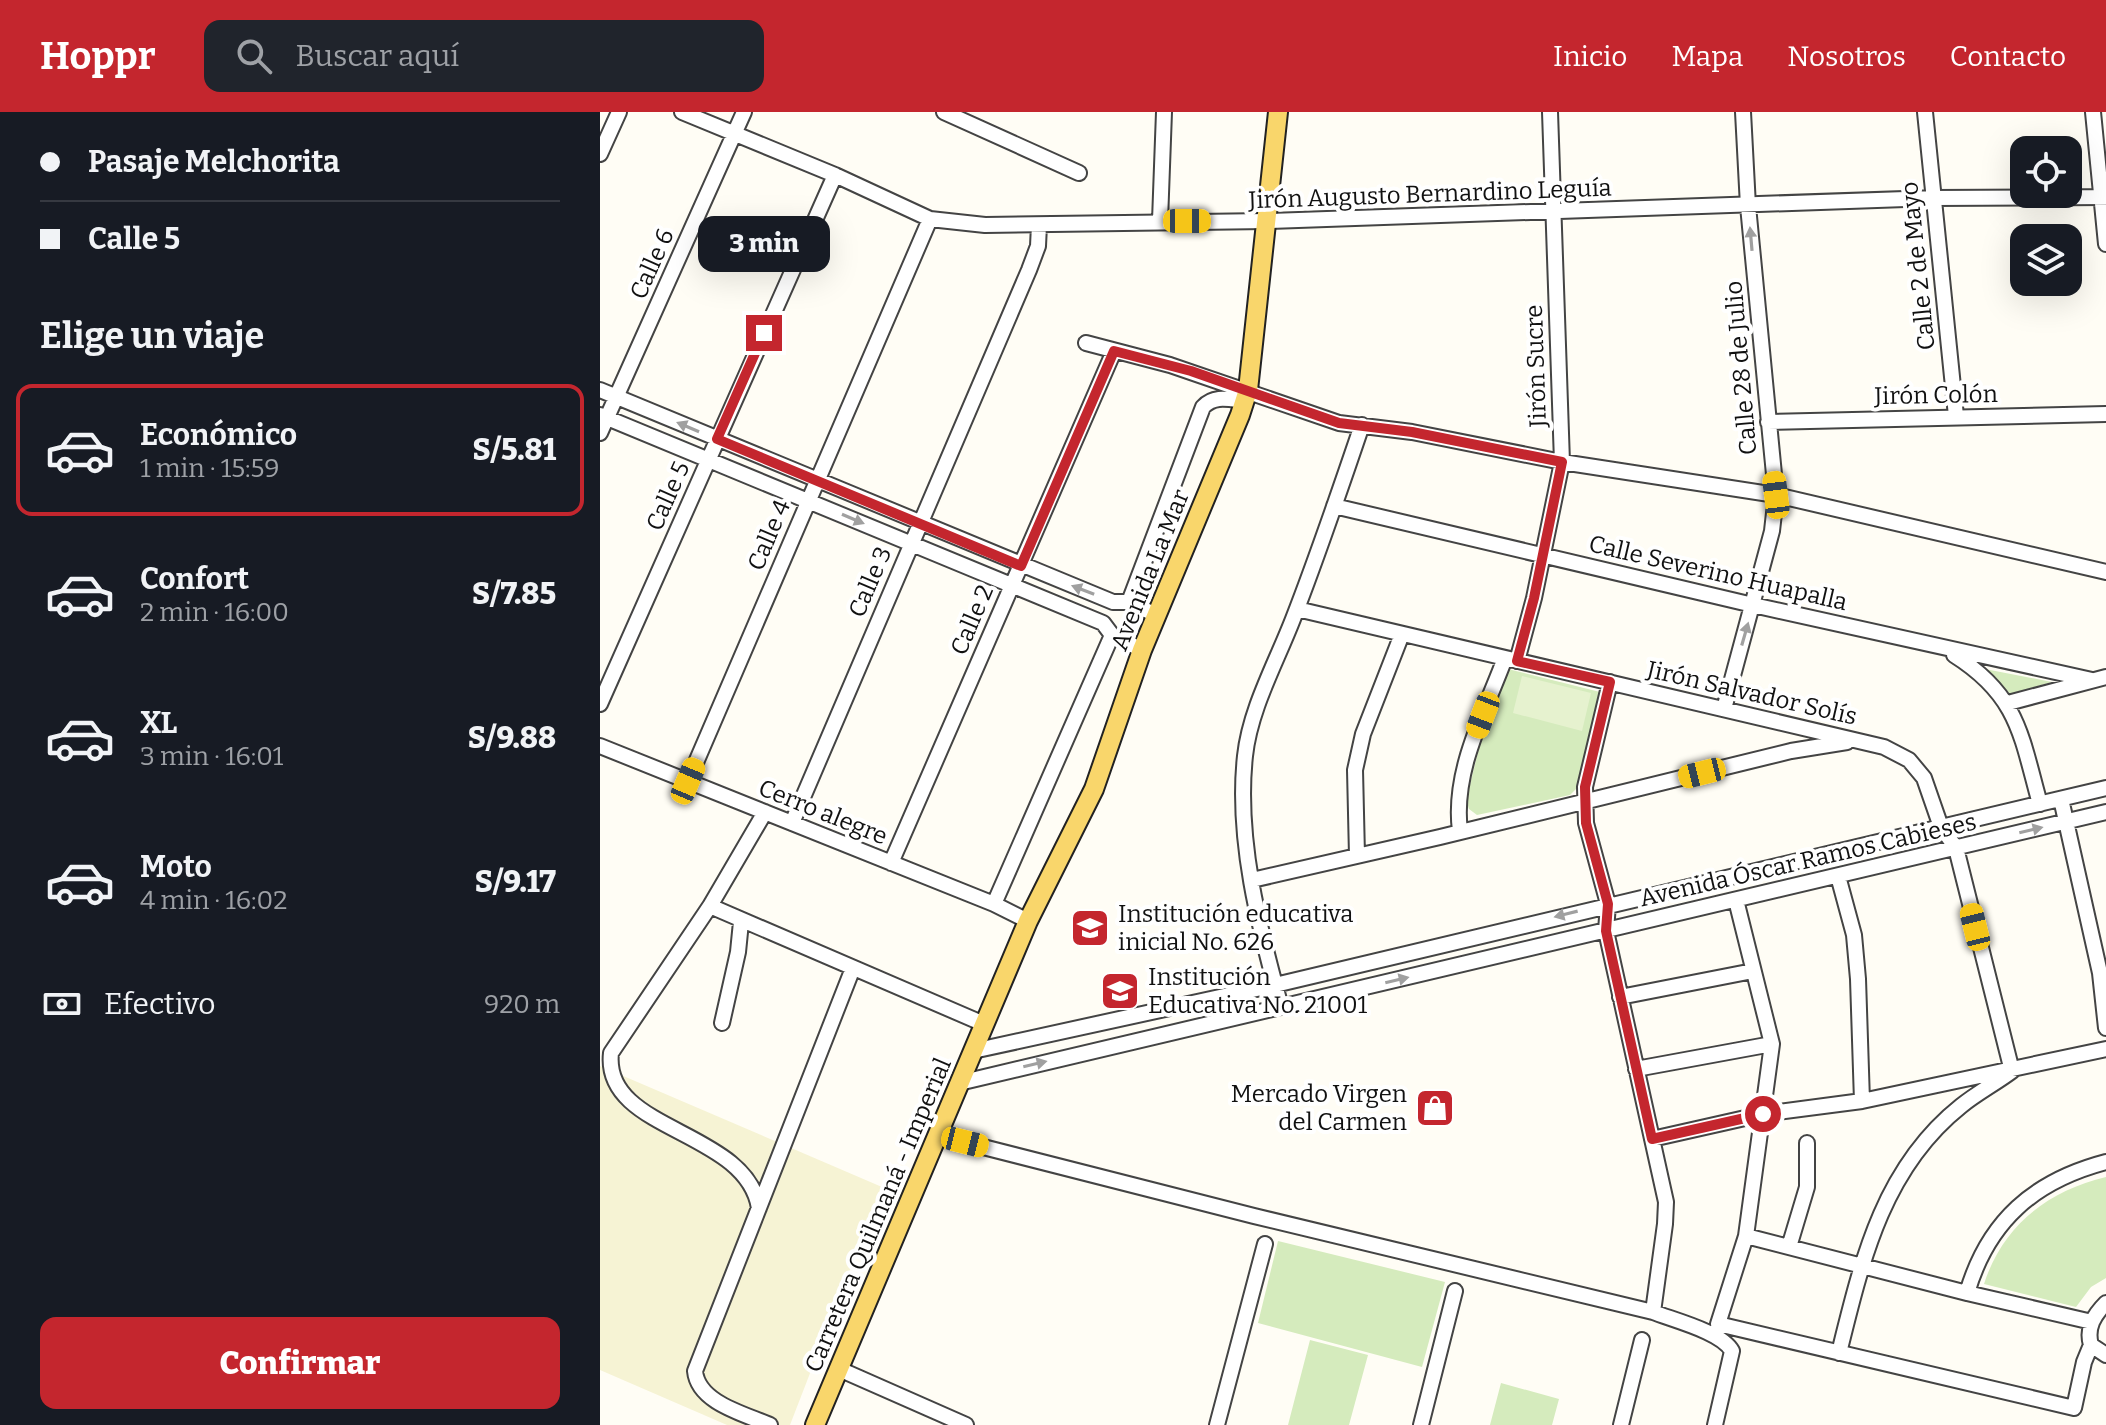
<!DOCTYPE html>
<html lang="es">
<head>
<meta charset="utf-8">
<style>
  :root { --surface:#171b24; --page:#20242c; --text:#f1f3f6; --muted:#9ea1a6; --line:#363941; --accent:#c4262e }
  body { margin:0; font-family:Bitter,serif; background:var(--page); color:var(--text); height:100vh; display:flex; flex-direction:column; font-size:30px; white-space:nowrap }
  * { box-sizing:border-box; margin:0 }
  p { font-size:26px; color:var(--muted) }
  .icon { flex:none; width:44px; height:44px; fill:none; stroke:currentColor; stroke-width:2; stroke-linecap:round; stroke-linejoin:round }
  .map { position:relative; flex:1; overflow:hidden }
  .drawer { display:flex; flex-direction:column; background:var(--surface); width:600px }
  .drawer>* { flex:none }
  .hud { display:grid; align-content:center; height:176px; padding:0 40px; background:var(--surface) }
  .fabs { position:absolute; left:1410px; top:24px; display:grid; gap:16px }
  .fabs a { display:grid; place-items:center; width:72px; height:72px; border-radius:16px; background:var(--surface); box-shadow:0 8px 32px #0002; font-size:40px }
  .end { position:absolute; width:36px; height:36px; margin:-18px; border:10px solid #c4262e; background:#fff; box-shadow:0 0 0 4px #fff }
  .from { border-radius:50% }
  .bubble { position:absolute; height:56px; border-radius:16px; background:var(--surface); box-shadow:0 8px 32px #0002; font-size:26px; font-weight:800; line-height:56px; text-align:center }
  .car { position:absolute; width:24px; height:48px; margin:-24px -12px; border-radius:10px; box-shadow:0 0 6px 2px #0007; background:linear-gradient(#f5c518 24%,#345 0 40%,#f5c518 0 76%,#345 0 86%,#f5c518 0) }
  .hud b { display:flex; align-items:center; gap:28px; height:76px; font-size:30px }
  .hud b+b { border-top:2px solid var(--line) }
  .hud i { width:20px; height:20px; background:var(--text) }
  ul { padding:0; list-style:none }
  li { display:flex; align-items:center; gap:24px; height:132px; margin:0 16px 12px; padding:0 24px; border:4px solid transparent; border-radius:16px }
  li div { flex:1 }
  li b { display:block; font-size:30px }
  li em { font-style:normal; font-weight:800 }
  li.current { border-color:var(--accent) }
  li>.icon { width:72px; height:72px; stroke-width:1.5 }
  h2 { padding:0 40px; font-size:36px; line-height:96px }
  .pay { display:flex; align-items:center; gap:20px; height:88px; padding:0 40px; font-size:30px }
  .pay p { margin-inline-start:auto }
  .button { display:flex; gap:16px; margin-top:auto; padding:16px 40px }
  .button a { flex:1; height:92px; border-radius:16px; background:var(--accent); color:#fff; font-size:32px; font-weight:800; line-height:92px; text-align:center }
  header { display:flex; align-items:center; gap:48px; box-sizing:border-box; height:112px; padding:0 40px; background:var(--accent); color:#fff }
  header strong { font-size:38px }
  nav { display:flex; gap:44px; margin-inline-start:auto; font-size:28px }
  .search { width:560px; height:72px; background:var(--page); display:flex; align-items:center; gap:20px; box-sizing:border-box; padding:0 28px; border-radius:16px; color:var(--muted); font-size:30px }
  main { display:flex; flex:1; min-height:0 }
  .map>svg:first-child { display:block }
  .farmland { fill:#f6f3d4 }
  .green { fill:#d5ebbd }
  .pitch { fill:#e6f2cf }
  .lines { fill:none; stroke-linecap:round; stroke-linejoin:round }
  .minor-casing { stroke:#444; stroke-width:18 }
  .major-casing { stroke:#222; stroke-width:22 }
  .minor { stroke:#fff; stroke-width:14 }
  .major { stroke:#f9d66b; stroke-width:18 }
  .oneway { fill:#a0a0a0 }
  .route { stroke:#c4262e; stroke-width:10 }
  .labels { text-anchor:middle; stroke-width:8; stroke-linejoin:round; paint-order:stroke }
  .street-label { font-size:24px; fill:#111; stroke:#fff }
  .poi-label { font-size:24px; fill:#111; stroke:#fff; text-anchor:start }
</style>
</head>
<body>
<header>
<strong>Hoppr</strong>
<div class="search"><svg class="icon" aria-label="search" viewBox="0 0 24 24"><circle cx="10" cy="10" r="6"/><path d="M15 15l6 6"/></svg>Buscar aquí</div>
<nav><a>Inicio</a><a>Mapa</a><a>Nosotros</a><a>Contacto</a></nav>
</header>
<main>
<section class="drawer">
<div class="hud">
<b><i class="from"></i>Pasaje Melchorita</b>
<b><i></i>Calle 5</b>
</div>
<h2>Elige un viaje</h2>
<ul>
<li class="current"><svg class="icon" aria-label="car" viewBox="0 0 24 24"><path d="M5 17H2v-5l4-1 3-4h7l3 4 3 1v5h-3M9 17h6M6 11h13"/><circle cx="7" cy="17" r="2"/><circle cx="17" cy="17" r="2"/></svg><div><b>Económico</b><p>1 min · 15:59</p></div><em>S/5.81</em></li>
<li><svg class="icon" aria-label="car" viewBox="0 0 24 24"><path d="M5 17H2v-5l4-1 3-4h7l3 4 3 1v5h-3M9 17h6M6 11h13"/><circle cx="7" cy="17" r="2"/><circle cx="17" cy="17" r="2"/></svg><div><b>Confort</b><p>2 min · 16:00</p></div><em>S/7.85</em></li>
<li><svg class="icon" aria-label="car" viewBox="0 0 24 24"><path d="M5 17H2v-5l4-1 3-4h7l3 4 3 1v5h-3M9 17h6M6 11h13"/><circle cx="7" cy="17" r="2"/><circle cx="17" cy="17" r="2"/></svg><div><b>XL</b><p>3 min · 16:01</p></div><em>S/9.88</em></li>
<li><svg class="icon" aria-label="car" viewBox="0 0 24 24"><path d="M5 17H2v-5l4-1 3-4h7l3 4 3 1v5h-3M9 17h6M6 11h13"/><circle cx="7" cy="17" r="2"/><circle cx="17" cy="17" r="2"/></svg><div><b>Moto</b><p>4 min · 16:02</p></div><em>S/9.17</em></li>
</ul>
<div class="pay"><svg class="icon" aria-label="cash" viewBox="0 0 24 24"><path d="M3 7h18v10H3z"/><circle cx="12" cy="12" r="2"/></svg>Efectivo<p>920 m</p></div>
<div class="button"><a>Confirmar</a></div>
</section>
<div class="map">
<svg width="1506" height="1313" viewBox="0 0 1506 1313">
  <rect width="100%" height="100%" fill="#fffdf5"/>
  <path class="farmland" d="M0,954L282,1075L190,1313H127L0,1258Z"/>
  <path class="green" d="M908,557L1000,580L978,675L970,683L877,703L869,697L866,689L879,636Z
    M1385,557L1452,570L1410,582Z
    M1506,1065V1166L1491,1175L1476,1195L1384,1172C1403,1113 1448,1079 1506,1065Z
    M678,1129L845,1170L822,1255L658,1211Z
    M710,1228L768,1243L749,1313H688Z
    M901,1271L959,1287L952,1313H890Z"/>
  <path class="pitch" d="M922,564L991,581L982,619L913,601Z"/>
  <g class="lines">
    <defs>
      <path id="minor" d="M82,0L235,63L330,107L385,113L667,109L1334,86L1506,85
        M344,0L479,61
        M1325,0L1356,304
        M1493,0L1506,132
        M0,42L19,0
        M560,109L564,0
        M486,231L570,253L739,311L812,320L962,350L1176,383L1506,460
        M0,278L513,490H529L556,503
        M0,303L503,511L512,523L542,538
        M1168,310L1506,302
        M0,321L144,0
        M734,394L1153,493L1492,568
        M529,490L603,295C614,283 628,287 645,289
        M697,497L1284,635L1309,648L1324,666L1341,715L1356,736L1412,959C1396,971 1377,981 1361,994C1283,1056 1262,1148 1239,1241
        M1354,543C1419,584 1421,624 1440,692
        M917,549L934,486L962,350L950,0
        M1010,570L985,675L986,711L1008,792L1006,819L1066,1090L1065,1112L1053,1200
        M1408,591L1506,565
        M0,592L235,63
        M1124,597L1172,419L1176,383L1148,94L1143,0
        M0,634L394,792L428,809
        M88,669L330,107
        M1461,687L1500,861L1506,916
        M192,711L429,158L438,134L439,113
        M860,719C852,659 885,600 905,546
        M757,744L755,658L763,622L802,522
        M291,751L514,239
        M1238,764L1254,823L1258,867L1262,989
        M652,768L840,725L1191,639L1247,630
        M1136,788L1172,932L1146,1124L1118,1212L1474,1296L1484,1250L1491,1233C1486,1216 1494,1203 1506,1191
        M394,792L512,523
        M110,794L165,700
        M1020,885L1153,859
        M681,895C659,815 636,727 645,644C650,597 676,551 693,507C718,443 740,378 762,313
        M122,911L138,840L141,810
        M373,939L675,873L1506,676
        M1036,957L1172,932
        M359,971L1506,700
        M336,1023L654,1104L1053,1200C1073,1208 1122,1220 1132,1239L1115,1313
        M1052,1027L1163,1002L1262,989L1506,937
        M159,1096C146,1017 2,1020 11,941L110,794L384,912
        M1146,1124L1367,1181L1492,1210
        M1189,1135L1207,1075V1031
        M1367,1181C1388,1109 1434,1069 1506,1050
        M1491,1233L1506,1243
        M239,1257L366,1313
        M170,1313C145,1302 98,1291 95,1259L253,856
        M617,1313L665,1132
        M821,1313L855,1179
        M1021,1313L1042,1228"/>
      <path id="major" d="M215,1313L428,809L494,677L542,538L640,303L648,278L678,0"/>
    </defs>
    <use href="#minor" class="minor-casing"/>
    <use href="#major" class="major-casing"/>
    <use href="#minor" class="minor"/>
    <use href="#major" class="major"/>
  </g>
  <defs><path id="oneway-solid" d="M-6-.8H1V-3.2L6.5 0L1 3.2V.8H-6Z" transform="scale(2)"/></defs>
  <g class="oneway">
    <use href="#oneway-solid" transform="translate(1151 127) rotate(-95)"/>
    <use href="#oneway-solid" transform="translate(88 315) rotate(-157)"/>
    <use href="#oneway-solid" transform="translate(253 407) rotate(23)"/>
    <use href="#oneway-solid" transform="translate(483 478) rotate(-159)"/>
    <use href="#oneway-solid" transform="translate(1145 522) rotate(-74)"/>
    <use href="#oneway-solid" transform="translate(1431 718) rotate(-13)"/>
    <use href="#oneway-solid" transform="translate(966 802) rotate(166)"/>
    <use href="#oneway-solid" transform="translate(797 868) rotate(-13)"/>
    <use href="#oneway-solid" transform="translate(435 952) rotate(-13)"/>
  </g>
  <g class="lines">
    <path class="route" d="M164,221L117,327L421,454L514,239L591,259L739,311L812,320L962,350L934,486L917,549L1010,570L985,675L986,711L1008,792L1006,819L1052,1027L1163,1002"/>
  </g>
  <defs>
    <symbol id="school-square" viewBox="-11 -11 22 22"><rect x="-9" y="-9" width="18" height="18" rx="4" fill="#c4262e" stroke="#fff"/><path d="M0-5L7-2L0 1L-7-2ZM-4 1L0 2.5L4 1V4Q0 6-4 4Z" fill="#fff"/></symbol>
    <symbol id="shop-square" viewBox="-11 -11 22 22"><rect x="-9" y="-9" width="18" height="18" rx="4" fill="#c4262e" stroke="#fff"/><path d="M-5-2.5h2.3a2.7 3.5 0 0 1 5.4 0H5L5.5 6h-11ZM-1.5-2.5h3a1.5 2.3 0 0 0-3 0Z" fill="#fff"/></symbol>
  </defs>
  <g fill-rule="evenodd">
    <use href="#school-square" x="468" y="794" width="44" height="44"/>
    <use href="#school-square" x="498" y="857" width="44" height="44"/>
    <use href="#shop-square" x="813" y="974" width="44" height="44"/>
  </g>
  <g class="labels">
    <g class="street-label">
      <text transform="translate(830 82) rotate(-2)" y="8">Jirón Augusto Bernardino Leguía</text>
      <text transform="translate(52 152) rotate(-66)" y="8">Calle 6</text>
      <text transform="translate(1318 154) rotate(-96)" y="8">Calle 2 de Mayo</text>
      <text transform="translate(936 254) rotate(-92)" y="8">Jirón Sucre</text>
      <text transform="translate(1141 256) rotate(-95)" y="8">Calle 28 de Julio</text>
      <text transform="translate(1336 283) rotate(-1)" y="8">Jirón Colón</text>
      <text transform="translate(68 384) rotate(-66)" y="8">Calle 5</text>
      <text transform="translate(169 423) rotate(-67)" y="8">Calle 4</text>
      <text transform="translate(550 458) rotate(-68)" y="8">Avenida La Mar</text>
      <text transform="translate(1118 461) rotate(13)" y="8">Calle Severino Huapalla</text>
      <text transform="translate(270 470) rotate(-67)" y="8">Calle 3</text>
      <text transform="translate(372 508) rotate(-67)" y="8">Calle 2</text>
      <text transform="translate(1152 581) rotate(13)" y="8">Jirón Salvador Solís</text>
      <text transform="translate(223 700) rotate(22)" y="8">Cerro alegre</text>
      <text transform="translate(1208 748) rotate(-13)" y="8">Avenida Óscar Ramos Cabieses</text>
      <text transform="translate(278 1103) rotate(-67)" y="8">Carretera Quilmaná - Imperial</text>
    </g>
    <g class="poi-label">
      <text x="518" y="810">Institución educativa<tspan x="518" dy="28">inicial No. 626</tspan></text>
      <text x="548" y="873">Institución<tspan x="548" dy="28">Educativa No. 21001</tspan></text>
      <text x="807" y="990" text-anchor="end">Mercado Virgen<tspan x="807" dy="28">del Carmen</tspan></text>
    </g>
  </g>
</svg>
<div class="fabs">
<a><svg class="icon" aria-label="locate" viewBox="0 0 24 24"><circle cx="12" cy="12" r="6"/><path d="M12 2v4M12 18v4M2 12h4M18 12h4"/></svg></a>
<a><svg class="icon" aria-label="layers" viewBox="0 0 24 24"><path d="M12 4l9 5-9 5-9-5zM3 14l9 5 9-5"/></svg></a>
</div>
<i class="end from" style="left:1163px;top:1002px"></i>
<i class="end" style="left:164px;top:221px"></i>
<div class="bubble" style="left:98px;top:104px;width:132px">3 min</div>
<i class="car" style="left:587px;top:109px;rotate:90deg"></i>
<i class="car" style="left:1176px;top:383px;rotate:353deg"></i>
<i class="car" style="left:883px;top:603px;rotate:201deg"></i>
<i class="car" style="left:1102px;top:661px;rotate:256deg"></i>
<i class="car" style="left:88px;top:669px;rotate:23deg"></i>
<i class="car" style="left:1375px;top:815px;rotate:346deg"></i>
<i class="car" style="left:365px;top:1030px;rotate:104deg"></i>
</div>
</main>
</body>
</html>
